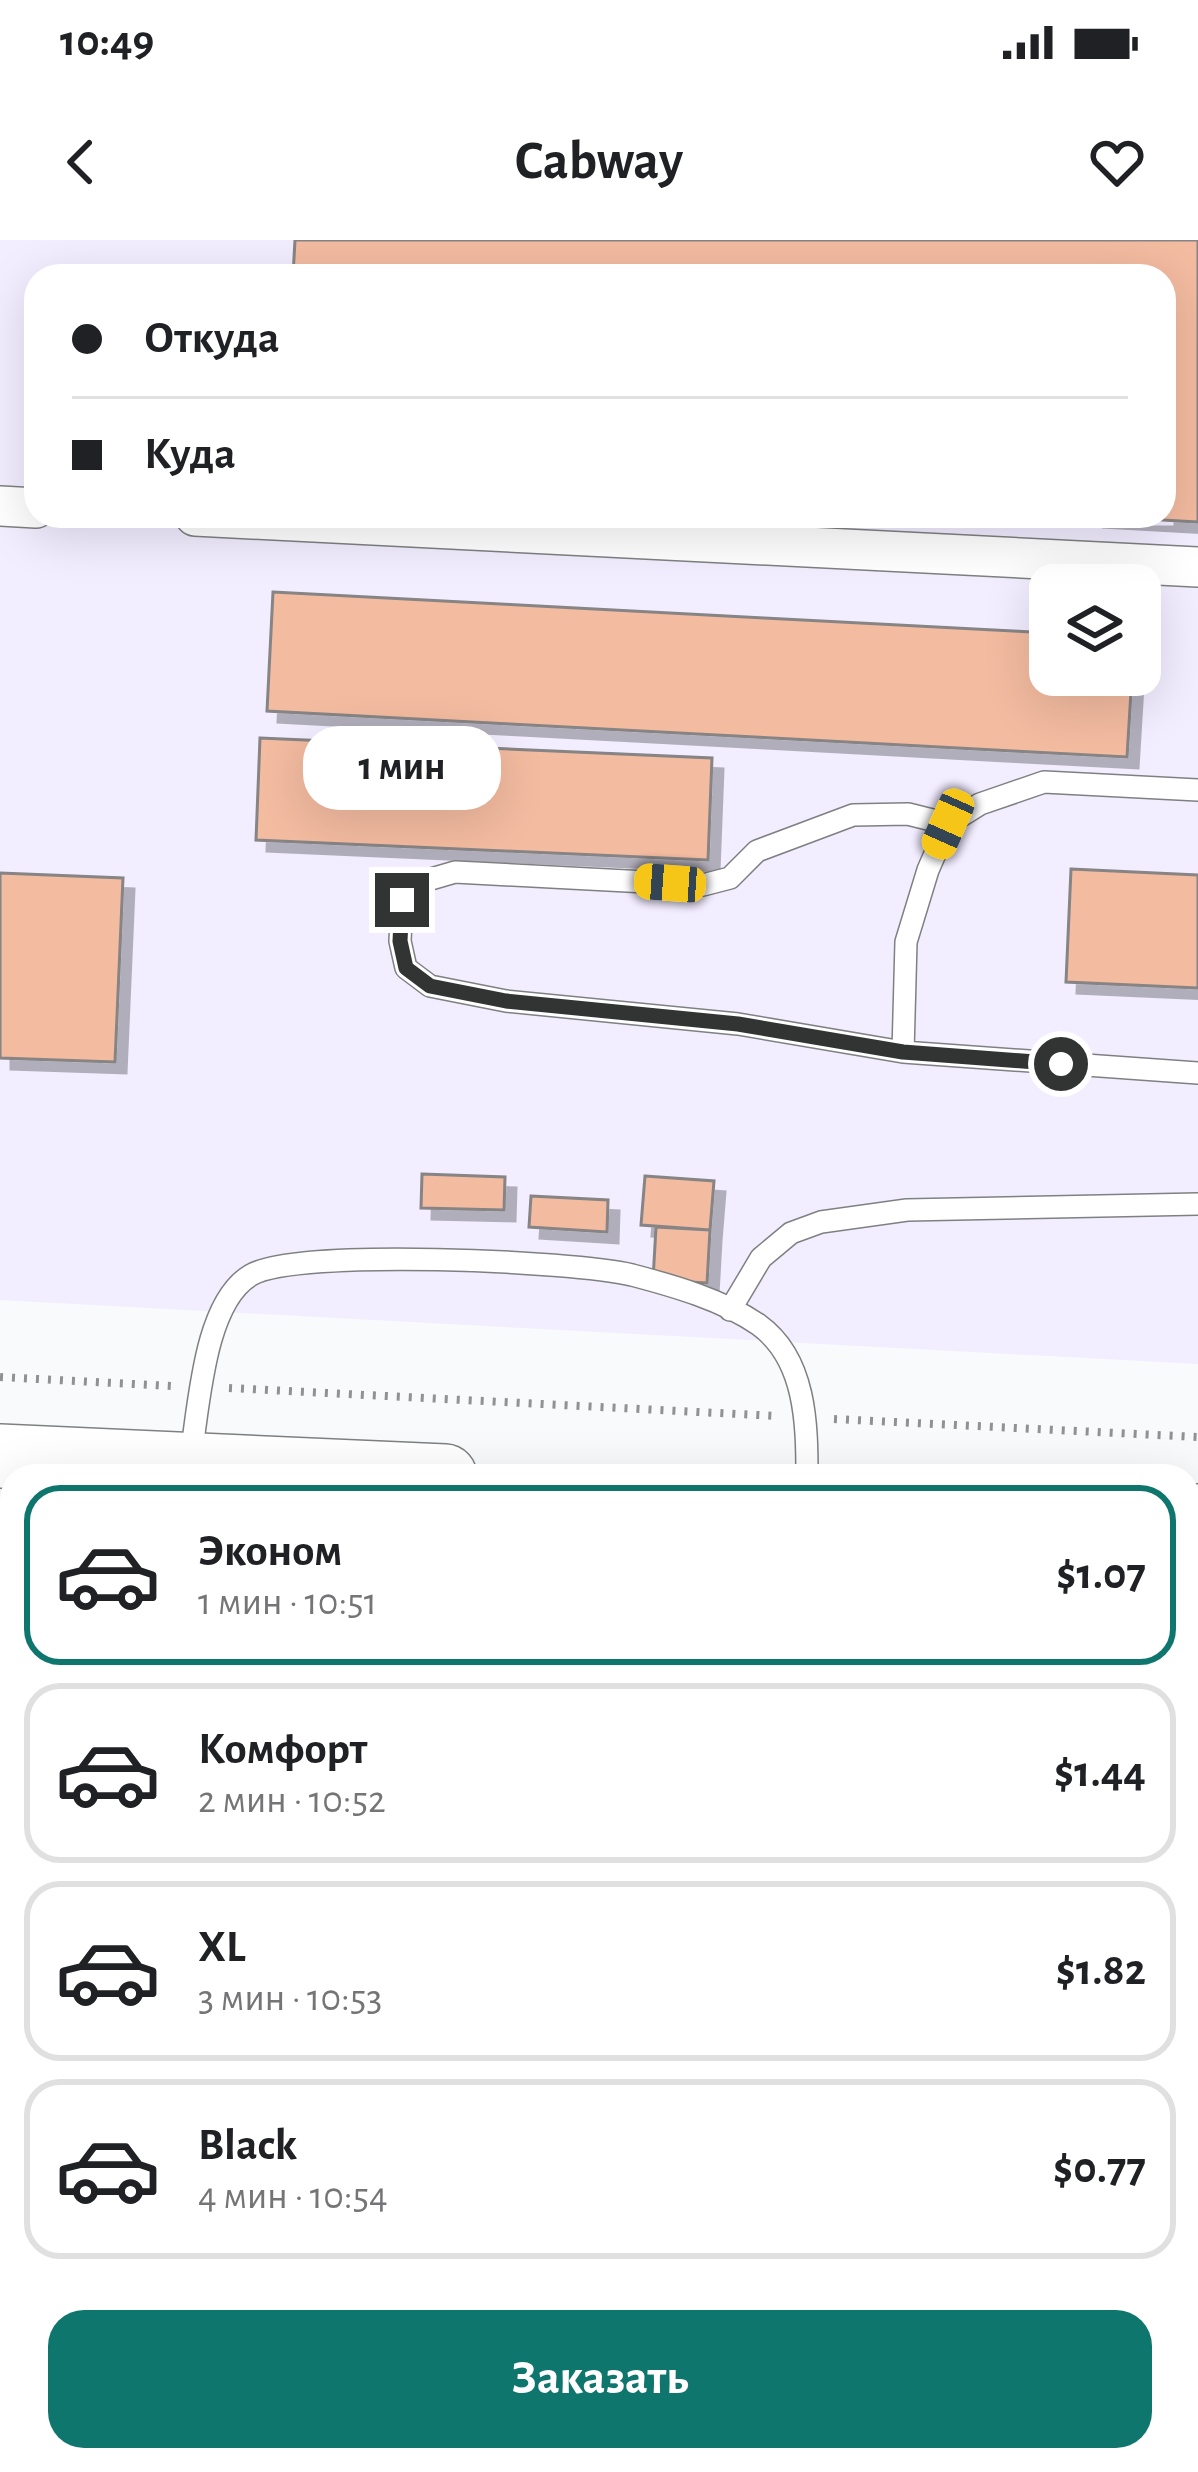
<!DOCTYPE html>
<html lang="ru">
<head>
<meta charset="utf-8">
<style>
  :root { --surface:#fff; --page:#f6f6f6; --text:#202124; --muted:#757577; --line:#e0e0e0; --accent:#0f766e }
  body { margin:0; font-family:"Alegreya Sans",sans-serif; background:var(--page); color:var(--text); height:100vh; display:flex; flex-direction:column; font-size:45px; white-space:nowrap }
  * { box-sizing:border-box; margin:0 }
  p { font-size:39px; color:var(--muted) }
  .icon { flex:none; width:66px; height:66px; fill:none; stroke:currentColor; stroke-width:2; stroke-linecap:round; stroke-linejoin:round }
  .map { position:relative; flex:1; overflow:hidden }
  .details { position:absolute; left:0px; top:1224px; width:1200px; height:1008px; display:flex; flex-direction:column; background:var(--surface); border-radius:36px 36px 0 0; box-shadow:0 12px 48px #0002 }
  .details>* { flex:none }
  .top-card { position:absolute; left:24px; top:24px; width:1152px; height:264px; border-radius:36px; box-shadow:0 12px 48px #0002; display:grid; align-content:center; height:264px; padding:0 48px; background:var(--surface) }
  .tools { position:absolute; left:1029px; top:324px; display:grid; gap:24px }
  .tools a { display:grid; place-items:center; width:132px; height:132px; border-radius:24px; background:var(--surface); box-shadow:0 12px 48px #0002; font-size:60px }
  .end { position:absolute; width:54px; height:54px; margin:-27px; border:15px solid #323333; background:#fff; box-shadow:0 0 0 6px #fff }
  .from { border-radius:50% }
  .bubble { position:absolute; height:84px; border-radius:36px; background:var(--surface); box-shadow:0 12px 48px #0002; font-size:39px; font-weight:600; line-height:84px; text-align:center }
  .car { position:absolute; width:36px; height:72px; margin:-36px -18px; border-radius:15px; box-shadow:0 0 9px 3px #0007; background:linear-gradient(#f5c518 24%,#345 0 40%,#f5c518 0 76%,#345 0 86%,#f5c518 0) }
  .top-card b { display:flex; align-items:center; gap:42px; height:114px; font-size:45px }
  .top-card b+b { border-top:3px solid var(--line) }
  .top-card i { width:30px; height:30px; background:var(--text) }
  ul { padding:21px 0 0; list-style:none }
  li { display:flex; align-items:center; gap:36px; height:180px; margin:0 24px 18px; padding:0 24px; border:6px solid var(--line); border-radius:36px }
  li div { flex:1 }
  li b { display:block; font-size:45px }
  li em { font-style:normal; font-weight:600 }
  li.active { border-color:var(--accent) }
  li>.icon { width:108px; height:108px; stroke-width:1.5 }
  .button { display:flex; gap:24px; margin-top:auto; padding:24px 48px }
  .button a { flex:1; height:138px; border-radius:36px; background:var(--accent); color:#fff; font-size:48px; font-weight:600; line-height:138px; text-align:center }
  .status { display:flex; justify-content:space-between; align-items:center; height:84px; padding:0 60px; background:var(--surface); direction:ltr }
  .status svg { height:33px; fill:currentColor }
  header { display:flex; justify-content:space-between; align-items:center; height:156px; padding:0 48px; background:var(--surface); font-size:54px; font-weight:600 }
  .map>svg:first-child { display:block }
  .industrial { fill:#f2edff; fill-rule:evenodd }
  .green { fill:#c9f1cb }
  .building { fill:#f3bba0; stroke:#868484; stroke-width:3; filter:url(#shadow) }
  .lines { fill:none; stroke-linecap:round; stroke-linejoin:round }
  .service-casing { stroke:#7f8081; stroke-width:24 }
  .minor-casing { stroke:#7f8081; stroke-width:42 }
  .primary-casing { stroke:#7f8081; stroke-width:66 }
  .path { stroke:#909192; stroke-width:8; stroke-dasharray:3 9; stroke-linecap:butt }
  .service { stroke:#fff; stroke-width:21 }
  .minor { stroke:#fff; stroke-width:39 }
  .primary { stroke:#fff; stroke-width:63 }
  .route { stroke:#323333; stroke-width:15 }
</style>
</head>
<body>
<div class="status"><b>10:49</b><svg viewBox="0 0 49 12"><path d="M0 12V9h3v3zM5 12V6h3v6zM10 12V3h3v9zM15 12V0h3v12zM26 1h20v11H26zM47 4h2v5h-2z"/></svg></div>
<header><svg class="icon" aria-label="back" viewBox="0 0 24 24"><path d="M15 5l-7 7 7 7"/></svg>Cabway<svg class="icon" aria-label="heart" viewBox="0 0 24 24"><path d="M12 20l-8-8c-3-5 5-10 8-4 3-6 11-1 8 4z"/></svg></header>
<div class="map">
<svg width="1198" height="2232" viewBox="0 0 1198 2232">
  <defs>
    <filter id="shadow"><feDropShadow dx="11" dy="11" stdDeviation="0" flood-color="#0004"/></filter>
  </defs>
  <rect width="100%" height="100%" fill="#f9fafc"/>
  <path class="industrial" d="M0,0H1198V1124L0,1060ZM36,36H1164V276H36ZM1050,345H1140V435H1050Z"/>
  <path class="green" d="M0,1289L12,1291V1576H0Z
    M1188,1329L1198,1330V1645L1188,1644Z"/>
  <path class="building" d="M295,0H1198V282L1091,276H1164V36H293Z
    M273,352L1050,393V435H1132L1127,517L267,471Z
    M260,498L712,518L708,620L256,600Z
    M1071,629L1198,635V748L1066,742Z
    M0,633L123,638L115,822L0,818Z
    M422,934L505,937L504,970L421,968Z
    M645,936L714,941L710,990L641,985Z
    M531,956L608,960L607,992L529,987Z
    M656,987L710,990L707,1043L653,1040Z
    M0,1759H12V1945H0Z
    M0,2026H12V2071H0Z
    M0,2135L12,2137V2211L0,2209Z
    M844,2220H1065L1064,2228L844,2227Z"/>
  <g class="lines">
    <defs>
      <path id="service" d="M948,584L908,574L853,575L757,611L730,638L703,645L455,632L414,644L402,660L400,701L406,728L430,746L506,761L738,784L903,812L1198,833
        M903,812L906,702L928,630L948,584L980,564L1044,542L1198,550
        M730,1070L761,1018L791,993L821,982L907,970L1198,964
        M190,1221C199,1170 203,1063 251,1035C298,1008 573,1021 632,1035C674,1046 723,1060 759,1085C806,1119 807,1184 807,1236"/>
      <path id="minor" d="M0,266L36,268
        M195,276L1198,327"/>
      <path id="primary" d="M0,1216L445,1236
        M1188,1276H1198"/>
    </defs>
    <use href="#service" class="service-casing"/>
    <use href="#minor" class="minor-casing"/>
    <use href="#primary" class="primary-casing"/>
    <path class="path" d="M0,1137L172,1146
      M229,1148L777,1176
      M834,1179L1198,1197
      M0,1316H12
      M1188,1352H1198"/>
    <use href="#service" class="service"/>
    <use href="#minor" class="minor"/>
    <use href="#primary" class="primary"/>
  </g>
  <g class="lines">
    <path class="route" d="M402,660L400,701L406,728L430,746L506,761L738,784L903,812L1061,824"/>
  </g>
</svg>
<div class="tools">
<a><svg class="icon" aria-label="layers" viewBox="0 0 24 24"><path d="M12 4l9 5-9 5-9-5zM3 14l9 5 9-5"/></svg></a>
</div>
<i class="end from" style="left:1061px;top:824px"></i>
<i class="end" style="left:402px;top:660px"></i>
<div class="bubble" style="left:303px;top:486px;width:198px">1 мин</div>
<i class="car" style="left:948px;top:584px;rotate:204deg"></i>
<i class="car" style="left:670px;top:643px;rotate:274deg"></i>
<div class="top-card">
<b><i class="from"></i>Откуда</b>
<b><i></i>Куда</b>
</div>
<section class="details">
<ul>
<li class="active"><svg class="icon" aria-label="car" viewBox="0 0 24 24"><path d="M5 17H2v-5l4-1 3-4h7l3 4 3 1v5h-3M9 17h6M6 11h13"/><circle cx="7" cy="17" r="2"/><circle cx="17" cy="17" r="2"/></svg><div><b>Эконом</b><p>1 мин · 10:51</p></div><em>$1.07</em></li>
<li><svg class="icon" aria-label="car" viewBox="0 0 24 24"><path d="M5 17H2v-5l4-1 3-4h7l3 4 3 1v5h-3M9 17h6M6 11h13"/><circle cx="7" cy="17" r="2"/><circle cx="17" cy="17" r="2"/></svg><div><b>Комфорт</b><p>2 мин · 10:52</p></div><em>$1.44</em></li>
<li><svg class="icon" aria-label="car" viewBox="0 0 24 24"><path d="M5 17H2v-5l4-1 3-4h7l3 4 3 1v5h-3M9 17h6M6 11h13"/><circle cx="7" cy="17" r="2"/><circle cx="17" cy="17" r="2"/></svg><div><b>XL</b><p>3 мин · 10:53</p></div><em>$1.82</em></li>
<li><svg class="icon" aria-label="car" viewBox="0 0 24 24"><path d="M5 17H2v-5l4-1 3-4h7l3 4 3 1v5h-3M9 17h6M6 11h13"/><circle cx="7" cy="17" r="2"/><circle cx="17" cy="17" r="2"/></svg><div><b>Black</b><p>4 мин · 10:54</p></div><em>$0.77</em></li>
</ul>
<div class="button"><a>Заказать</a></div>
</section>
</div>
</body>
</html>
